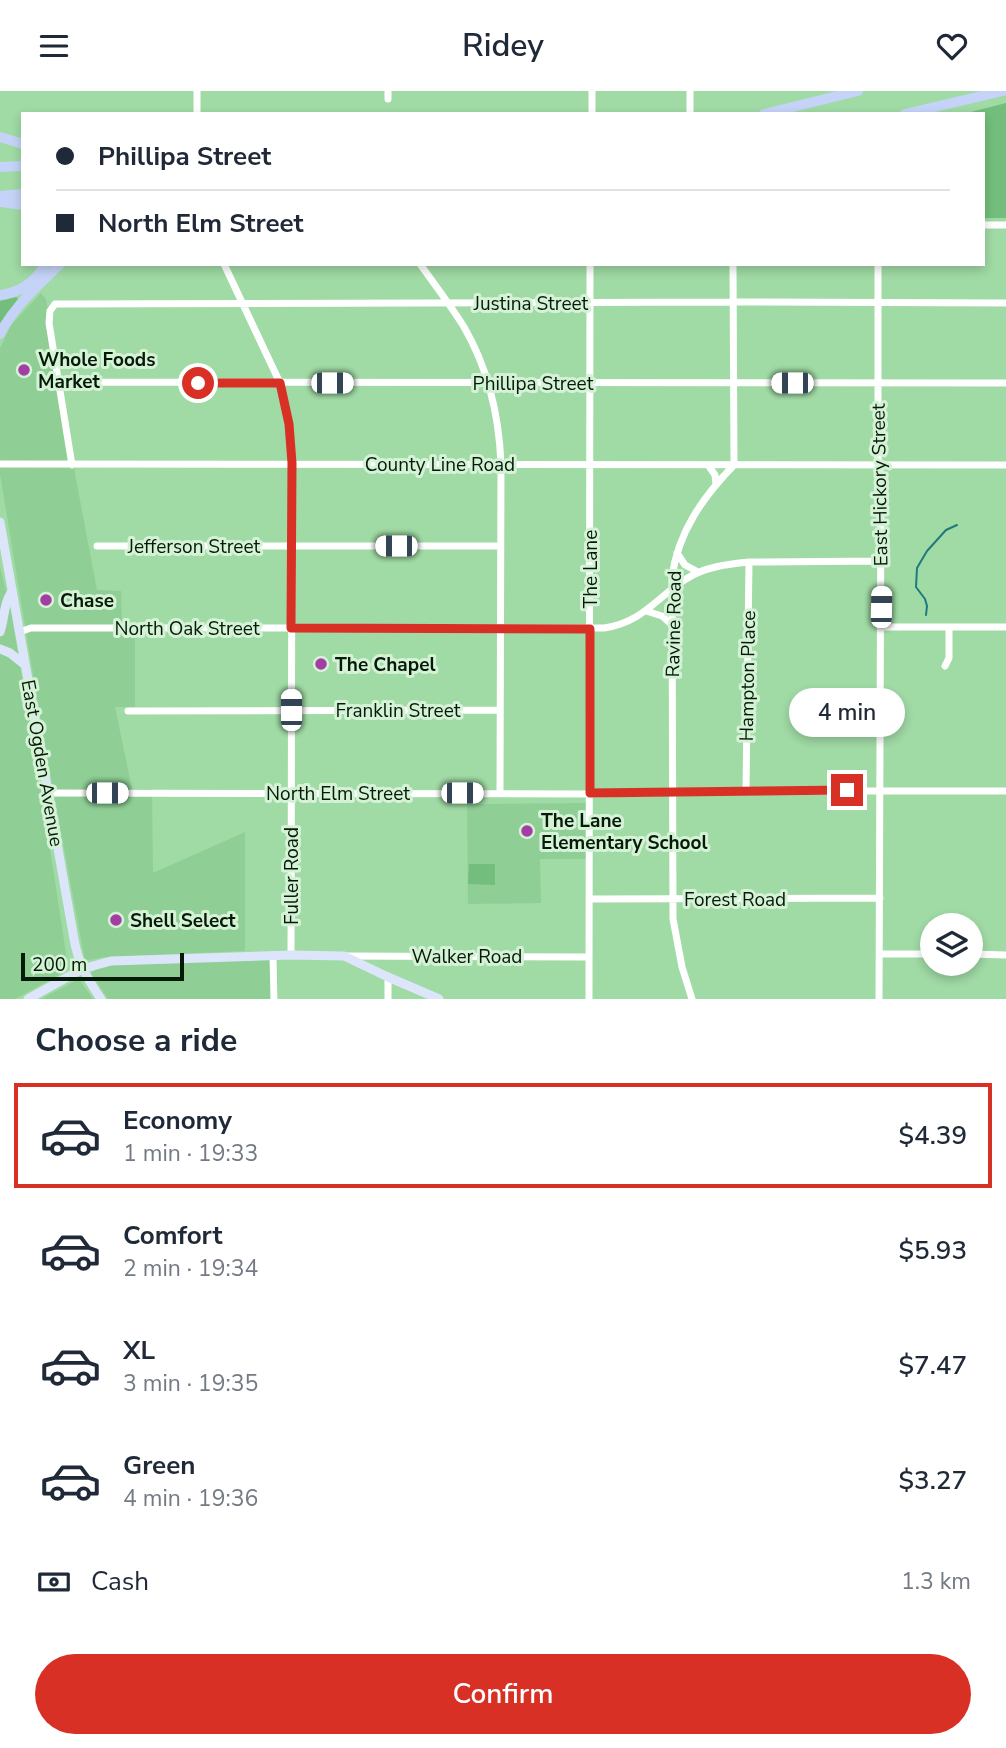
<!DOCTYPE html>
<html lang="en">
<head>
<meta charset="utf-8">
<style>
  :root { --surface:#fff; --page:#f2f2f3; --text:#1f2937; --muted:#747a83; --line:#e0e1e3; --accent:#d93025 }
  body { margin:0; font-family:"Nunito Sans",sans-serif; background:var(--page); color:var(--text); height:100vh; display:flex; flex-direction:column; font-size:26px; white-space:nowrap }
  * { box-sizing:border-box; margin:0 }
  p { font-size:23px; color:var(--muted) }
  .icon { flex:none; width:38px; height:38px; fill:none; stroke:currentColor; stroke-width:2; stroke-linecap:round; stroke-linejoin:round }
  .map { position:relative; height:908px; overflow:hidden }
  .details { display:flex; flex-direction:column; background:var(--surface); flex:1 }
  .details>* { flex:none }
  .top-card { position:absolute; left:21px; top:21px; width:964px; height:154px; border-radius:0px; box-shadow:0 4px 10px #0003; display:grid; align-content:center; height:154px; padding:0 35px; background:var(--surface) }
  .fabs { position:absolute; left:920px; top:822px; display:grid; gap:14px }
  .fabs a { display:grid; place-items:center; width:63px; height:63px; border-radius:50%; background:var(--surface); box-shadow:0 4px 10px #0003; font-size:35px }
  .scale { position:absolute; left:21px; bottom:18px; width:163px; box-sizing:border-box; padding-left:7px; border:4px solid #051b08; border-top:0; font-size:19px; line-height:24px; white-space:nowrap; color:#051b08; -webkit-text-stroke:5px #d5f2d7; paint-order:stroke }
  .end { position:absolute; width:32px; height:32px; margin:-16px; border:9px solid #d93025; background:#fff; box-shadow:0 0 0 4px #fff }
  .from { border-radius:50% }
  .bubble { position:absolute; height:49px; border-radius:24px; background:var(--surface); box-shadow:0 4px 10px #0003; font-size:23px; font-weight:600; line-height:49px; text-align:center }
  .car { position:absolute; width:21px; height:42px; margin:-21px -10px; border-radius:9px; box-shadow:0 0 5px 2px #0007; background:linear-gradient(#fff 24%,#345 0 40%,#fff 0 76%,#345 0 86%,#fff 0) }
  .top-card b { display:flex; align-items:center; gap:24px; height:66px; font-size:26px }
  .top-card b+b { border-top:2px solid var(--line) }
  .top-card i { width:18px; height:18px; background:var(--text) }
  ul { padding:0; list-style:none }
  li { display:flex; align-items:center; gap:21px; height:105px; margin:0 14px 10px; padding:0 21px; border:4px solid transparent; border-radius:0px }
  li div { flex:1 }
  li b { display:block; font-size:26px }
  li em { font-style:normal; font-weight:600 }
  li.on { border-color:var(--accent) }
  li>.icon { width:63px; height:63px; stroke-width:1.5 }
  h2 { padding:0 35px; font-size:32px; line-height:84px }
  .pay { display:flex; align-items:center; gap:18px; height:77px; padding:0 35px; font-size:26px }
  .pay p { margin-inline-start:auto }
  .action { display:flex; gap:14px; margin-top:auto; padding:14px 35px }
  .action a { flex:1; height:80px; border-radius:42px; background:var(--accent); color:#fff; font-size:28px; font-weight:600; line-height:80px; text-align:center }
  header { display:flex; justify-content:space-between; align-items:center; height:91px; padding:0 35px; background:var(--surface); font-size:32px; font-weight:600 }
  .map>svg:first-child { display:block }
  .built { fill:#8fcf96 }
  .green { fill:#73be7c }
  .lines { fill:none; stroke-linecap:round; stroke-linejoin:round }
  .stream { stroke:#20797d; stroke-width:2 }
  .minor { stroke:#fff; stroke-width:7 }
  .major { stroke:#dce5fa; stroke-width:9 }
  .highway { stroke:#c4d3f7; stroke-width:10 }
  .route { stroke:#d93025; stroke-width:9 }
  .poi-dot { fill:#a33fa4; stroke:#d5f2d7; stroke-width:2.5 }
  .labels { text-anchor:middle; stroke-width:6; stroke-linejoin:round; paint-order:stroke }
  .street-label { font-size:19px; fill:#051b08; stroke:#d5f2d7 }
  .poi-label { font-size:19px; font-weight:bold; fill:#051b08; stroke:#d5f2d7; text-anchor:start }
</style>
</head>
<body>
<header><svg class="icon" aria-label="menu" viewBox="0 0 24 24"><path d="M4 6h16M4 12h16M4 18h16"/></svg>Ridey<svg class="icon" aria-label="heart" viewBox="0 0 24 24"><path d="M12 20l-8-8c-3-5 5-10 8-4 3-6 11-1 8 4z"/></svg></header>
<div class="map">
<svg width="1006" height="908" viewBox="0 0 1006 908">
  <rect width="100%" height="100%" fill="#a0daa5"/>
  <path class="built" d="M41,202L46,208L76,388L97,499L121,500L122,535H135V616H115L132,698H152L153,782L245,741V860L104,866L85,870L43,644L0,383V257L11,234Z
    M0,475L11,521L41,698L67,869L64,878L59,884L15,908H0Z
    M588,712L587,768H540L541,812L468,813L467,713Z
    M277,868L278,908H108L91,882L99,877L111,874Z
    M79,888L93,908H41Z"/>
  <path class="green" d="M1006,12V127H984V23H963Z
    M16,206L18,208L0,233V210Z
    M469,773H495V794L468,793Z"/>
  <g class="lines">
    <path class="stream" d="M926,524L927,515L925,508L916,496L917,477L927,460L946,439L957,434"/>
    <path class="minor" d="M388,0V8
      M592,0V23
      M690,0V23
      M197,23V0
      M984,134H1006
      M224,173L280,292L289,333L292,372L291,864
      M420,173C435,194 451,215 464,236C489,279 499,324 501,373L500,702
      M878,173V366L881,390L879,908
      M60,291L1006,292
      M0,373L1006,374
      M72,374L49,232L50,220L55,213L732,211L1006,212
      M708,374L715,384L716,394
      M97,455H500
      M677,462L685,474L698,481
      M646,520L662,525L671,533
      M880,536H1006
      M19,541L31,537H604C643,531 656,507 686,488C704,476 728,473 749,471L881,470
      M945,575L949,567V536
      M128,620L500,619
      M746,700L749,471
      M48,702L590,703L746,700H1006
      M590,808L880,807
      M880,863H933
      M971,863L1006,864
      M273,864L274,908
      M345,865L589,866
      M388,908V886
      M589,908L590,173
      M692,908L682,876L673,828L672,486C678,441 703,406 734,374L733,173"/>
    <path class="major" d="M0,431L74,848C78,872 88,889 101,908
      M0,541C5,527 3,513 12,500
      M0,558L10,562L25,574
      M28,908L82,878L111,870L291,864L344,865L388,886L439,908"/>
    <path class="highway" d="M764,23L858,0
      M905,23L1003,0
      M0,46L23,53
      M0,76L23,75
      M0,105L23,103
      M0,111L23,114
      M0,204C19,202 36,191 45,173
      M0,243C14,215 38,195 60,173"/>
  </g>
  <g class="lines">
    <path class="route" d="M198,292H280L289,333L292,372L291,537L590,538V702L847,699"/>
  </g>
  <g class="poi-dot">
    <circle cx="24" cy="279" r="7"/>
    <circle cx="46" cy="509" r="7"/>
    <circle cx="321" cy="573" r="7"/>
    <circle cx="527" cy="740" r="7"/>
    <circle cx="116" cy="829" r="7"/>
  </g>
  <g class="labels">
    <g class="street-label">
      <text x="531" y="219">Justina Street</text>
      <text x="533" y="299">Phillipa Street</text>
      <text x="440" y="380">County Line Road</text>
      <text transform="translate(879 394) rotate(-91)" y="7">East Hickory Street</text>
      <text x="194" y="462">Jefferson Street</text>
      <text transform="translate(590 478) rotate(-90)" y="7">The Lane</text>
      <text transform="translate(673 533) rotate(-89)" y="7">Ravine Road</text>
      <text x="187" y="544">North Oak Street</text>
      <text transform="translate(747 585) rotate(-89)" y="7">Hampton Place</text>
      <text x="398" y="626">Franklin Street</text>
      <text transform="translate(43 672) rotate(80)" y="7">East Ogden Avenue</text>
      <text x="338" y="709">North Elm Street</text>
      <text transform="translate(291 785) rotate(-90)" y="7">Fuller Road</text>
      <text x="735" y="815">Forest Road</text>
      <text x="467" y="872">Walker Road</text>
    </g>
    <g class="poi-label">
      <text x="38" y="275">Whole Foods<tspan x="38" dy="22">Market</tspan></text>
      <text x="60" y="516">Chase</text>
      <text x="335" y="580">The Chapel</text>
      <text x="541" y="736">The Lane<tspan x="541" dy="22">Elementary School</tspan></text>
      <text x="130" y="836">Shell Select</text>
    </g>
  </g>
</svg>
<div class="fabs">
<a><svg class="icon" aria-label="layers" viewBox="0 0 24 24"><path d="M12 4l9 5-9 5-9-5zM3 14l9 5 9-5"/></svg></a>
</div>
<div class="scale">200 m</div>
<i class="end from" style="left:198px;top:292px"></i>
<i class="end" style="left:847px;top:699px"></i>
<div class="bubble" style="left:789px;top:597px;width:116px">4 min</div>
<i class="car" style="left:332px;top:292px;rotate:90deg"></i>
<i class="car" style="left:792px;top:292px;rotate:270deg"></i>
<i class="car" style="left:396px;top:455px;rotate:270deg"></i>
<i class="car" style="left:881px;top:516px;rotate:1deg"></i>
<i class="car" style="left:291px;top:619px;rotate:0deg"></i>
<i class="car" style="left:107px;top:702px;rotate:90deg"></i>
<i class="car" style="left:462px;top:702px;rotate:90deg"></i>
<div class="top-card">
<b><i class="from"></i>Phillipa Street</b>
<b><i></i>North Elm Street</b>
</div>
</div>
<section class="details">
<h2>Choose a ride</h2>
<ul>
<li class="on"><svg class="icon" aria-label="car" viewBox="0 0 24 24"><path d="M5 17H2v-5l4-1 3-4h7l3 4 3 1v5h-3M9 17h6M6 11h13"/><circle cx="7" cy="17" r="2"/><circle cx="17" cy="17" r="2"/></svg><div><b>Economy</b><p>1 min · 19:33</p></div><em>$4.39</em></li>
<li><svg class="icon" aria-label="car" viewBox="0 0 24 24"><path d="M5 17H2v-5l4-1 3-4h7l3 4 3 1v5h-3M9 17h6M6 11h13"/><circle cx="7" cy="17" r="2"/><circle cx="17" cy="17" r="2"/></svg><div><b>Comfort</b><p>2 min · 19:34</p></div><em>$5.93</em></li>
<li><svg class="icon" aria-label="car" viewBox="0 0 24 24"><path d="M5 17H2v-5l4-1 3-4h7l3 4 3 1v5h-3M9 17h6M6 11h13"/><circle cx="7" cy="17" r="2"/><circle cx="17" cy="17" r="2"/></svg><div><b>XL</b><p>3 min · 19:35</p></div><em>$7.47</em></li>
<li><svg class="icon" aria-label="car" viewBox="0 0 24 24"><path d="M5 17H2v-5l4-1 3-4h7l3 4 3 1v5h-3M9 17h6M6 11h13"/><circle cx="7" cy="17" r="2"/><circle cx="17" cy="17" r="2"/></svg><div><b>Green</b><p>4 min · 19:36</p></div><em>$3.27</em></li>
</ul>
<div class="pay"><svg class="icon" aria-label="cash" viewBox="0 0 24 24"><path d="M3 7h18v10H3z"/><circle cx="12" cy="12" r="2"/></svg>Cash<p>1.3 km</p></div>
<div class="action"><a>Confirm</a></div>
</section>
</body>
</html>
